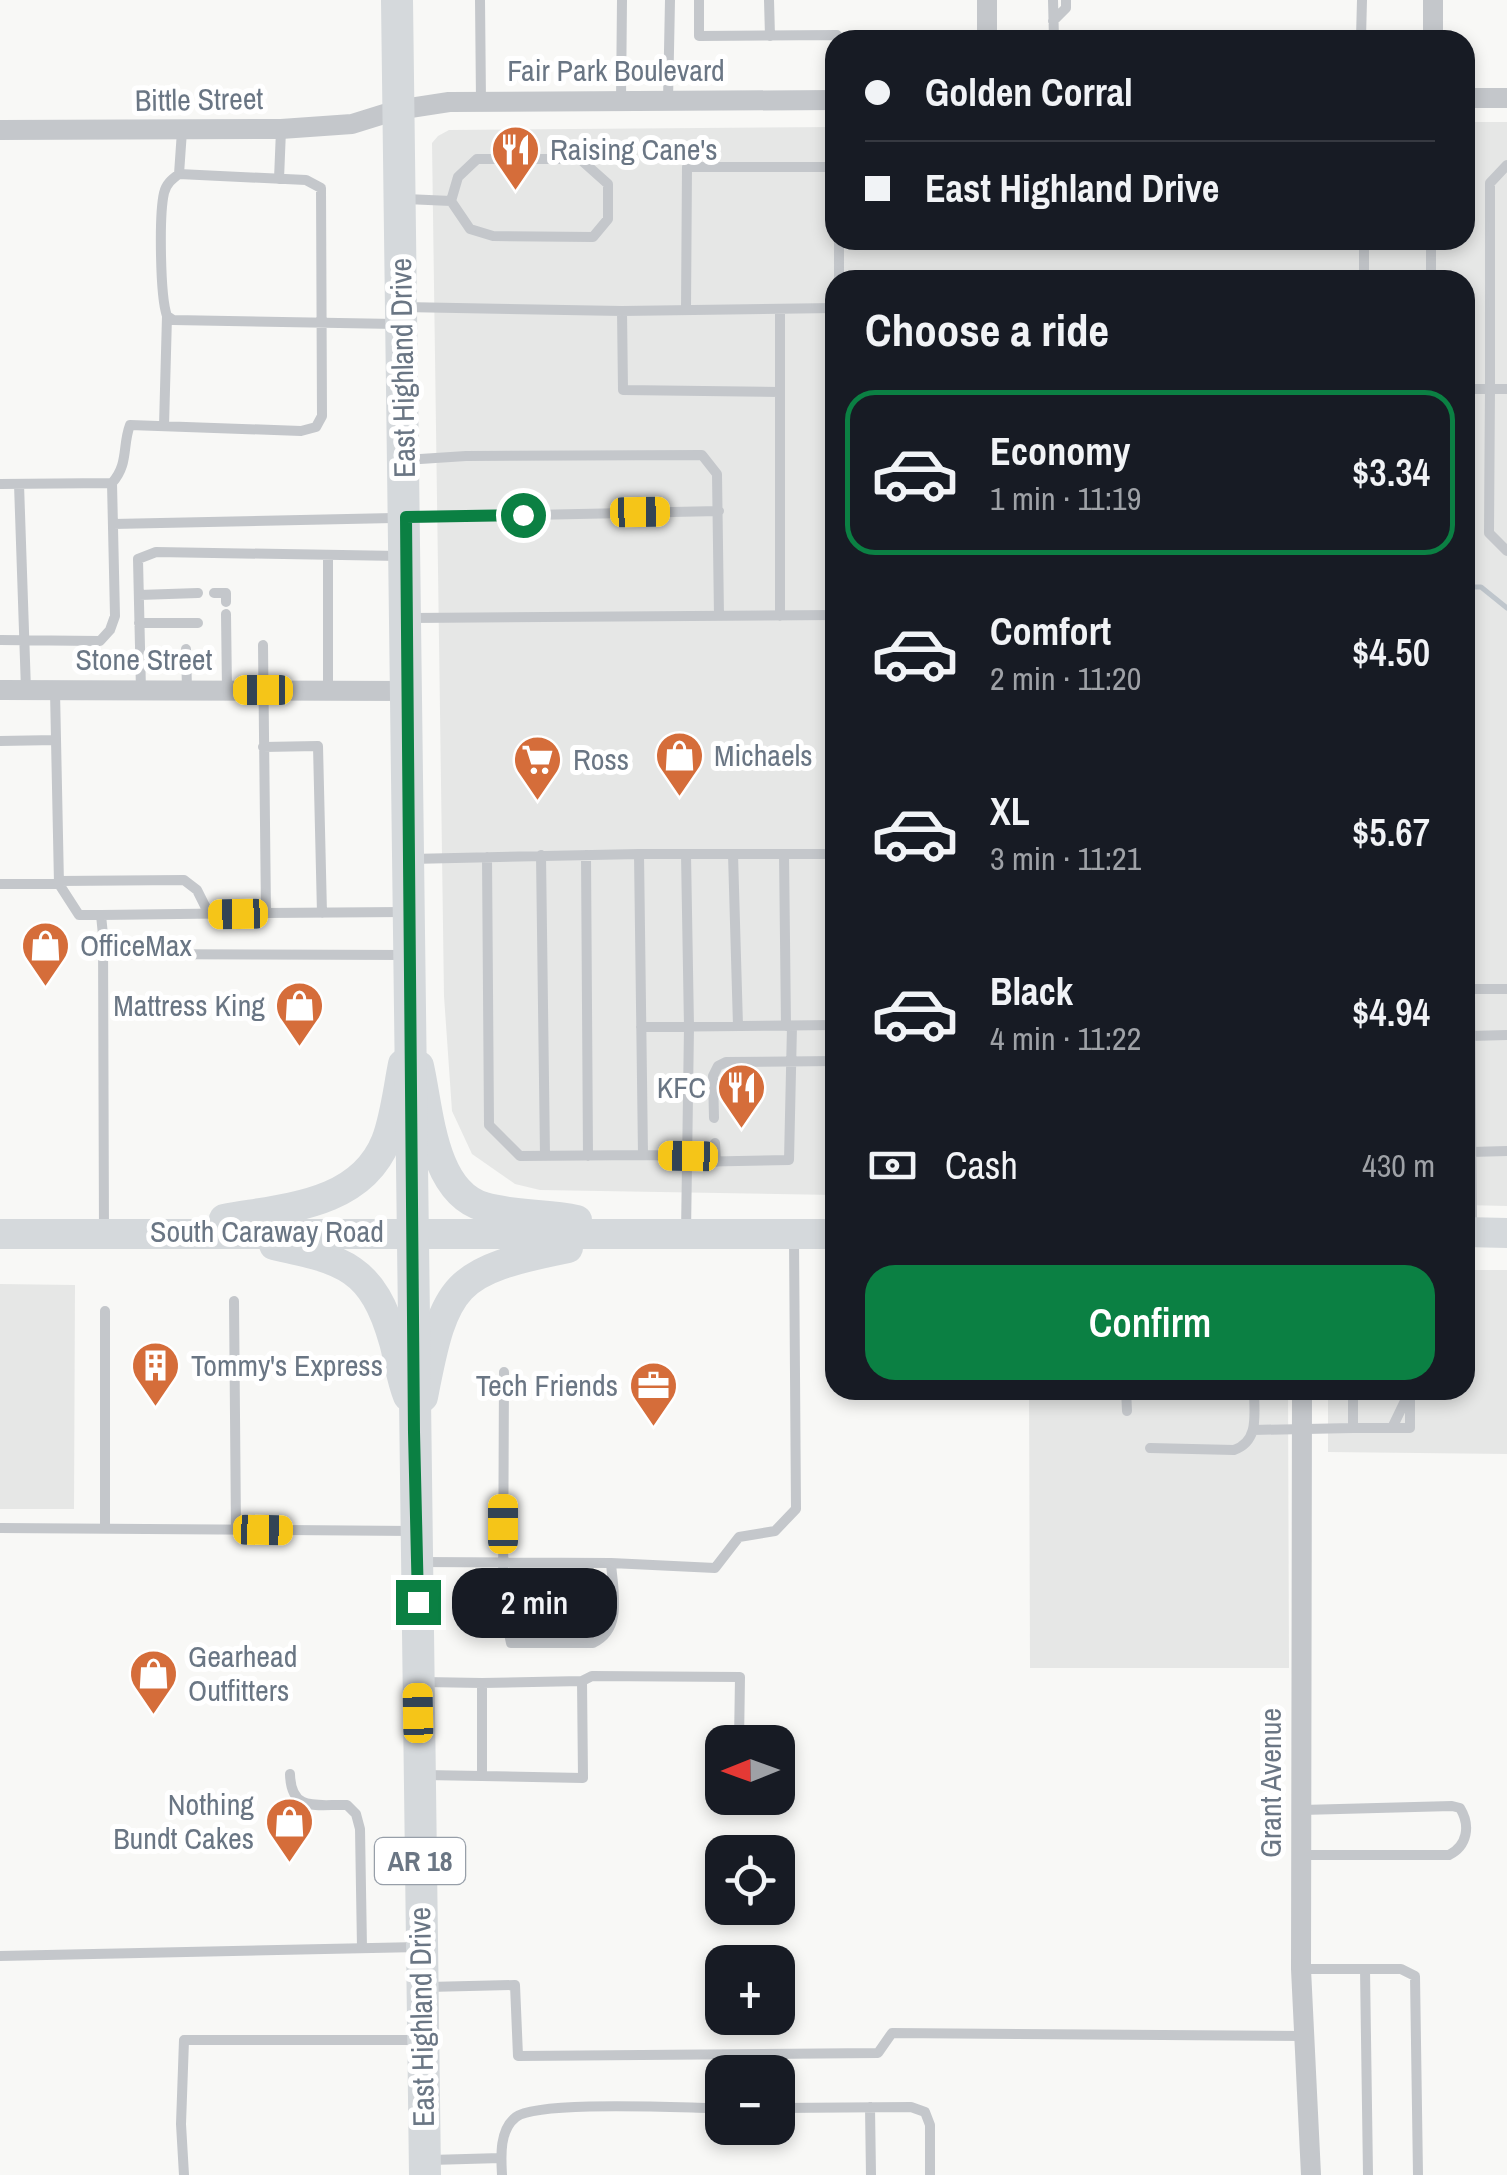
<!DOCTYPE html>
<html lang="en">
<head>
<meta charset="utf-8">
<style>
  :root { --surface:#171b24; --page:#20242c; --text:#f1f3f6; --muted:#9ea1a6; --line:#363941; --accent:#0b8043 }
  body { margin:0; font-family:"Archivo Narrow",sans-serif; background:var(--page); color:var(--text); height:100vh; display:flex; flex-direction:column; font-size:38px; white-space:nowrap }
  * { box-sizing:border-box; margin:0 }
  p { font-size:32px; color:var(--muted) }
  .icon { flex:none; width:55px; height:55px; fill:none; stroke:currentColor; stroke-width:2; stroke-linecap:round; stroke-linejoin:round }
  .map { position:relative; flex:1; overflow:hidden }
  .sheet { position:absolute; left:825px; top:270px; width:650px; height:1130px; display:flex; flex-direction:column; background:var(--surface); border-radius:30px; box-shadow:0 5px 15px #0003 }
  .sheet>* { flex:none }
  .hud { position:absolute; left:825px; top:30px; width:650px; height:220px; border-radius:30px; box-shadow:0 5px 15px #0003; display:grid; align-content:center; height:220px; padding:0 40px; background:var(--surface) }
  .needle { width:65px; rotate:269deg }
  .controls { position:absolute; left:705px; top:1725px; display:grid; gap:20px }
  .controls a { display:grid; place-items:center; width:90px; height:90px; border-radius:20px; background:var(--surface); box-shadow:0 5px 15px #0003; font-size:50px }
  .end { position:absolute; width:45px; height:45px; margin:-22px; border:12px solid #0b8043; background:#fff; box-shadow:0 0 0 5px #fff }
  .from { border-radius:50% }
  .bubble { position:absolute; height:70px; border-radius:30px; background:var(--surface); box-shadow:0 5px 15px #0003; font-size:32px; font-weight:600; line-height:70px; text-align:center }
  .car { position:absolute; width:30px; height:60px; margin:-30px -15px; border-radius:12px; box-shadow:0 0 8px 2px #0007; background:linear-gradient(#f5c518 24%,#345 0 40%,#f5c518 0 76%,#345 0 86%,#f5c518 0) }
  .hud b { display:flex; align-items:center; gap:35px; height:95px; font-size:38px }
  .hud b+b { border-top:2px solid var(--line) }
  .hud i { width:25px; height:25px; background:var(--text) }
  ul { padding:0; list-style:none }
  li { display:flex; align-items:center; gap:30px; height:165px; margin:0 20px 15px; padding:0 20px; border:5px solid transparent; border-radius:30px }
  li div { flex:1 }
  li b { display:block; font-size:38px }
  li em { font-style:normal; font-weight:600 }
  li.active { border-color:var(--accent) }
  li>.icon { width:90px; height:90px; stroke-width:1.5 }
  h2 { padding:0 40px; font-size:45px; line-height:120px }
  .pay { display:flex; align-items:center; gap:25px; height:110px; padding:0 40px; font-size:38px }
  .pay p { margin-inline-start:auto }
  .primary-button { display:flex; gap:20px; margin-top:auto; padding:20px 40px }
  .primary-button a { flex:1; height:115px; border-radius:30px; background:var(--accent); color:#fff; font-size:40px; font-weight:600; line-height:115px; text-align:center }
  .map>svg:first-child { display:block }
  .built { fill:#e6e7e6 }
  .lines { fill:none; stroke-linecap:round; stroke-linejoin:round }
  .stream { stroke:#bfc6cc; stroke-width:5 }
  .service { stroke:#c4c7cb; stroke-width:10 }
  .minor { stroke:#c4c7cb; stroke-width:20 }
  .secondary { stroke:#d5d9dc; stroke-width:30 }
  .primary { stroke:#d5d9dc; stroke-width:32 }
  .route { stroke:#0b8043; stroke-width:12 }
  .labels { text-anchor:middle; stroke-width:10; stroke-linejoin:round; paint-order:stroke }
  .shield { fill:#fff; stroke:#979fa9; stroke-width:2.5 }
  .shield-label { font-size:28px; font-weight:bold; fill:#6a7684 }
  .street-label { font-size:30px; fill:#6a7684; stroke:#fff }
  .poi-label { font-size:30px; fill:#6a7684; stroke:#fff; text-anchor:start }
</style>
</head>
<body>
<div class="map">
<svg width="1507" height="2175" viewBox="0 0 1507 2175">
  <rect width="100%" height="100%" fill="#f8f8f6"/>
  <path class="built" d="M1465,122H1507V1206L1465,1205V280H835V1195L540,1190L515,1184L472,1154L452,1111L444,996L432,143L438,136L449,130L835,127V240H1465Z
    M1465,1270H1507V1454L1328,1452V1390H1465Z
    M0,1284L75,1285L74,1509H0Z
    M1029,1390H1288L1289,1668H1030Z"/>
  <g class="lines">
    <path class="stream" d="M1465,587H1481L1507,608"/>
    <path class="service" d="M480,0L481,101
      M699,0V36L837,35V40
      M769,0L770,36
      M1053,0L1054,39
      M1053,21L1066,8V0
      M1054,40L1361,38L1362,0
      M621,101L622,0
      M668,101L670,0
      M1507,165L1490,183V389H1507
      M179,174L182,131
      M279,179L281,130
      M406,199L451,201L470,229L493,236L593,237L608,219V184L580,159H477L458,177L451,201
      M839,240V280
      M1364,280V240
      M1431,280V240
      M403,307L622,311L835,308
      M686,310L687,167H835
      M622,311L623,390L780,392
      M1465,389H1490L1489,533L1507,551
      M164,426L167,316
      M405,460L466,456L702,455L717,474L719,616
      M0,484L112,483
      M19,484L26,690
      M113,524L719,511
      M328,555V691
      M214,593H226V602
      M139,595L198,593
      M226,614L227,690
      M780,616V310
      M411,618L835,615
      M139,623H198
      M0,640L100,641L110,630L115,616L112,483C129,464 122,446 130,425L301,431L316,427L322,416L321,188L306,180L179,174C172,179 166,184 164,193C159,215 160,296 167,316L173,320L396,324
      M263,645L266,913L404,912
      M186,649L187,690
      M55,691L59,884L79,915H101L103,935L104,1232
      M141,691L138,559L156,552L400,556
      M0,741L56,740
      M263,747L318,746L322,913
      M686,854L689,1027L686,1233
      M733,854L738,1026
      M784,854L786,1026
      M541,855L545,1156
      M586,855L588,1156
      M487,857L489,1125L520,1156L643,1155L639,854
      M411,859L639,854H835
      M59,881L184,880L197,890L209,914
      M0,884H59
      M101,915L266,913
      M103,954L407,955
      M1470,989H1507
      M1465,990L1470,989L1472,1231
      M641,1027L835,1025
      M1470,1036L1507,1035
      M714,1118L713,1076L718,1066L726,1062L835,1061
      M835,1135V1156
      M715,1143L716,1162
      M1471,1152L1507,1151
      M643,1155L688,1156
      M687,1162L789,1160L792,1026
      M234,1301L236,1530
      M105,1311V1529
      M504,1372L503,1605L511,1643H593C623,1629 613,1592 611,1563
      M1126,1390L1127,1411
      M1353,1390V1428H1410V1390
      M1392,1428L1405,1401V1391
      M1253,1430L1353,1428
      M1150,1448L1234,1450C1260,1441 1254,1413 1254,1390
      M0,1528L414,1531
      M423,1562L611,1563L715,1568L739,1537L775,1531L796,1509L794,1240
      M503,1605L613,1607
      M582,1681L592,1676L740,1677L739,1742
      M424,1682L482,1683V1776L425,1775
      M482,1683L582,1681L583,1778L482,1776
      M290,1774C291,1813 317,1804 347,1805L356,1814L360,1829L362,1948
      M1301,1855H1449C1467,1846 1471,1826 1460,1808L1452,1806L1302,1810
      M0,1956L419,1947
      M1301,1969H1401L1415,1976L1418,2175
      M1365,1969L1368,2175
      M428,1987L515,1985L518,2056L878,2053L892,2033L1304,2036
      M870,2107L871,2175
      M778,2108L911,2107L925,2112L930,2125V2175
      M431,2160L501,2158
      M184,2175L181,2124L184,2040H417
      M502,2175C501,2157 499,2130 516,2117C538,2100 687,2108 722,2108"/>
    <path class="minor" d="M987,0V40
      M1433,40V0
      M1465,98H1507
      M0,130L281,129L352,124L397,110L449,102L835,100
      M0,690L408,691
      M1302,1390L1301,1969L1311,2175"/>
    <path class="secondary" d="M419,1066C429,1110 432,1192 484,1207C514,1216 547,1213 577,1220
      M224,1219C283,1208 360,1206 386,1141C395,1118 398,1089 403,1064
      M1465,1232L1507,1233
      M0,1234H835
      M274,1245C344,1260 373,1267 394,1342C399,1360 401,1379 408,1396
      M423,1397C445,1282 454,1271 568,1248"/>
    <path class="primary" d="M397,0L425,2175"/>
  </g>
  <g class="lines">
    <path class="route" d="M418,1602L414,1432L406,517L523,515"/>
  </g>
  <defs>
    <symbol id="restaurant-pin" viewBox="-11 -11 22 30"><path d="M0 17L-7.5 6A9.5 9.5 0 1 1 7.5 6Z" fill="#d56d3a" stroke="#fff"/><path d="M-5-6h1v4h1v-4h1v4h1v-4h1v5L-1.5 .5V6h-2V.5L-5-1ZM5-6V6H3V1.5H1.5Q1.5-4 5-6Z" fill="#fff"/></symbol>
    <symbol id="shop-pin" viewBox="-11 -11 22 30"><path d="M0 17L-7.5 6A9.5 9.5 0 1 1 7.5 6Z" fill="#d56d3a" stroke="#fff"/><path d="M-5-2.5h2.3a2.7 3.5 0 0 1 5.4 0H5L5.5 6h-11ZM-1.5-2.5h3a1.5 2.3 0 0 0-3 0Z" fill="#fff"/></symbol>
    <symbol id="supermarket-pin" viewBox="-11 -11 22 30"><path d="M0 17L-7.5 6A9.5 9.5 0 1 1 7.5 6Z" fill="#d56d3a" stroke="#fff"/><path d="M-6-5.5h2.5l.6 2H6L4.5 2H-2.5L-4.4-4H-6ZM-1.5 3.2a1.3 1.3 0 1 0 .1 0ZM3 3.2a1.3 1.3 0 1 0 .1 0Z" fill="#fff"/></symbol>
    <symbol id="building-pin" viewBox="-11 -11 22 30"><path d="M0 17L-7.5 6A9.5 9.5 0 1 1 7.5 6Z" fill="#d56d3a" stroke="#fff"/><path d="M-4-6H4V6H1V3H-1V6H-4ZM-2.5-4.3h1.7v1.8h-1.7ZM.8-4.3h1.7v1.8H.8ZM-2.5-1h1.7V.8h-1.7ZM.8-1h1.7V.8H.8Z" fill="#fff"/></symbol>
    <symbol id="office-pin" viewBox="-11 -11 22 30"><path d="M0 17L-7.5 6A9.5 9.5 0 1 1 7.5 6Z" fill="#d56d3a" stroke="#fff"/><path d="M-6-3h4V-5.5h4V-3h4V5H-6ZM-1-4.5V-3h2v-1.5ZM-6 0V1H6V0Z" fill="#fff"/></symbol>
  </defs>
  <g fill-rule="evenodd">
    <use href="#restaurant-pin" x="488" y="122" width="55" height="75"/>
    <use href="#shop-pin" x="652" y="728" width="55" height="75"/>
    <use href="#supermarket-pin" x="510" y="732" width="55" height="75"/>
    <use href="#shop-pin" x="18" y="918" width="55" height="75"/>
    <use href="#shop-pin" x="272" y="978" width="55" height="75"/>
    <use href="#restaurant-pin" x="714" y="1060" width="55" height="75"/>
    <use href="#building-pin" x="128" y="1338" width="55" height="75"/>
    <use href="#office-pin" x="626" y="1358" width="55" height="75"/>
    <use href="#shop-pin" x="126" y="1646" width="55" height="75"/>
    <use href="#shop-pin" x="262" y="1794" width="55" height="75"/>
  </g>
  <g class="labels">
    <rect class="shield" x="375" y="1838" width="90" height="46" rx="8"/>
    <g class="shield-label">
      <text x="420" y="1871">AR 18</text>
    </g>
    <g class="street-label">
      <text x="616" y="81">Fair Park Boulevard</text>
      <text transform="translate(199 100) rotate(-1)" y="10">Bittle Street</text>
      <text transform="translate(403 368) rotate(-91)" y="10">East Highland Drive</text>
      <text x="144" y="670">Stone Street</text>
      <text x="267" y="1242">South Caraway Road</text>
      <text transform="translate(1271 1783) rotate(-90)" y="10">Grant Avenue</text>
      <text transform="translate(422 2017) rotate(-91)" y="10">East Highland Drive</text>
    </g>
    <g class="poi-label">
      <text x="550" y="160">Raising Cane's</text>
      <text x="714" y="766">Michaels</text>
      <text x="573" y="770">Ross</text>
      <text x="80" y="956">OfficeMax</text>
      <text x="265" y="1016" text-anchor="end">Mattress King</text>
      <text x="706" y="1098" text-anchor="end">KFC</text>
      <text x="191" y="1376">Tommy's Express</text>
      <text x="618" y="1396" text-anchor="end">Tech Friends</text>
      <text x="188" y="1667">Gearhead<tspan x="188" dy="34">Outfitters</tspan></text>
      <text x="254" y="1815" text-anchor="end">Nothing<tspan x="254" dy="34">Bundt Cakes</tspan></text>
    </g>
  </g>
</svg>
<div class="controls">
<a><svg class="needle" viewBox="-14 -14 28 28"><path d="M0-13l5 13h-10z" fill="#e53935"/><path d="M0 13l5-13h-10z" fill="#9ea1a6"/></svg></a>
<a><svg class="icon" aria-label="locate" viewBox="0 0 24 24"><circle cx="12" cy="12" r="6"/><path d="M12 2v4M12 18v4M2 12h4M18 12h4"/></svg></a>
<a>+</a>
<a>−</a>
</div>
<i class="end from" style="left:523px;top:515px"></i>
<i class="end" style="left:418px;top:1602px"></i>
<div class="bubble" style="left:452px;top:1568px;width:165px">2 min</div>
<i class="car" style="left:640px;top:512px;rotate:89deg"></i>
<i class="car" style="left:263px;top:690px;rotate:270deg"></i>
<i class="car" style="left:238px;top:914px;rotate:269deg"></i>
<i class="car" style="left:688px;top:1156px;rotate:271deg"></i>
<i class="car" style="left:503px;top:1524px;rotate:0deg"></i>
<i class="car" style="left:263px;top:1530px;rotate:91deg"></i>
<i class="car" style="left:418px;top:1713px;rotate:359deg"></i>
<div class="hud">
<b><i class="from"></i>Golden Corral</b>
<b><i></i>East Highland Drive</b>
</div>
<section class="sheet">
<h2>Choose a ride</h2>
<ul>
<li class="active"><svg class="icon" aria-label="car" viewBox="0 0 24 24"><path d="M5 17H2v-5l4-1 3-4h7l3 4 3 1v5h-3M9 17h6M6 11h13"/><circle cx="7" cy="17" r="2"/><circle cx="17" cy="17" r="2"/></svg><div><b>Economy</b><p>1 min · 11:19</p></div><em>$3.34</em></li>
<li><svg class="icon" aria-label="car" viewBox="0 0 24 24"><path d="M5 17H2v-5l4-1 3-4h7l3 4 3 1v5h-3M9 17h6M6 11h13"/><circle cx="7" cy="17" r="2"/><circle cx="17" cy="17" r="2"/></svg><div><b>Comfort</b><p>2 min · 11:20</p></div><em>$4.50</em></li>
<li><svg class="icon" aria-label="car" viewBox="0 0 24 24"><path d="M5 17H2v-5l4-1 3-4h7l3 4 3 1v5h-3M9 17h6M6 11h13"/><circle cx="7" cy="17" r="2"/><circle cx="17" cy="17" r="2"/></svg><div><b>XL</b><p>3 min · 11:21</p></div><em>$5.67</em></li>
<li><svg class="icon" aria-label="car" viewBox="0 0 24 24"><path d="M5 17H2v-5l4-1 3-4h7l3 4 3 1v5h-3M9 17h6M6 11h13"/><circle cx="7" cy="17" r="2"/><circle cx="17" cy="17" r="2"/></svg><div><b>Black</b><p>4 min · 11:22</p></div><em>$4.94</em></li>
</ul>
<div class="pay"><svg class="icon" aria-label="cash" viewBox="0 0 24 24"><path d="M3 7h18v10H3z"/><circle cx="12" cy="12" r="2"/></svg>Cash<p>430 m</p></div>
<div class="primary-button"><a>Confirm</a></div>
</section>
</div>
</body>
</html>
